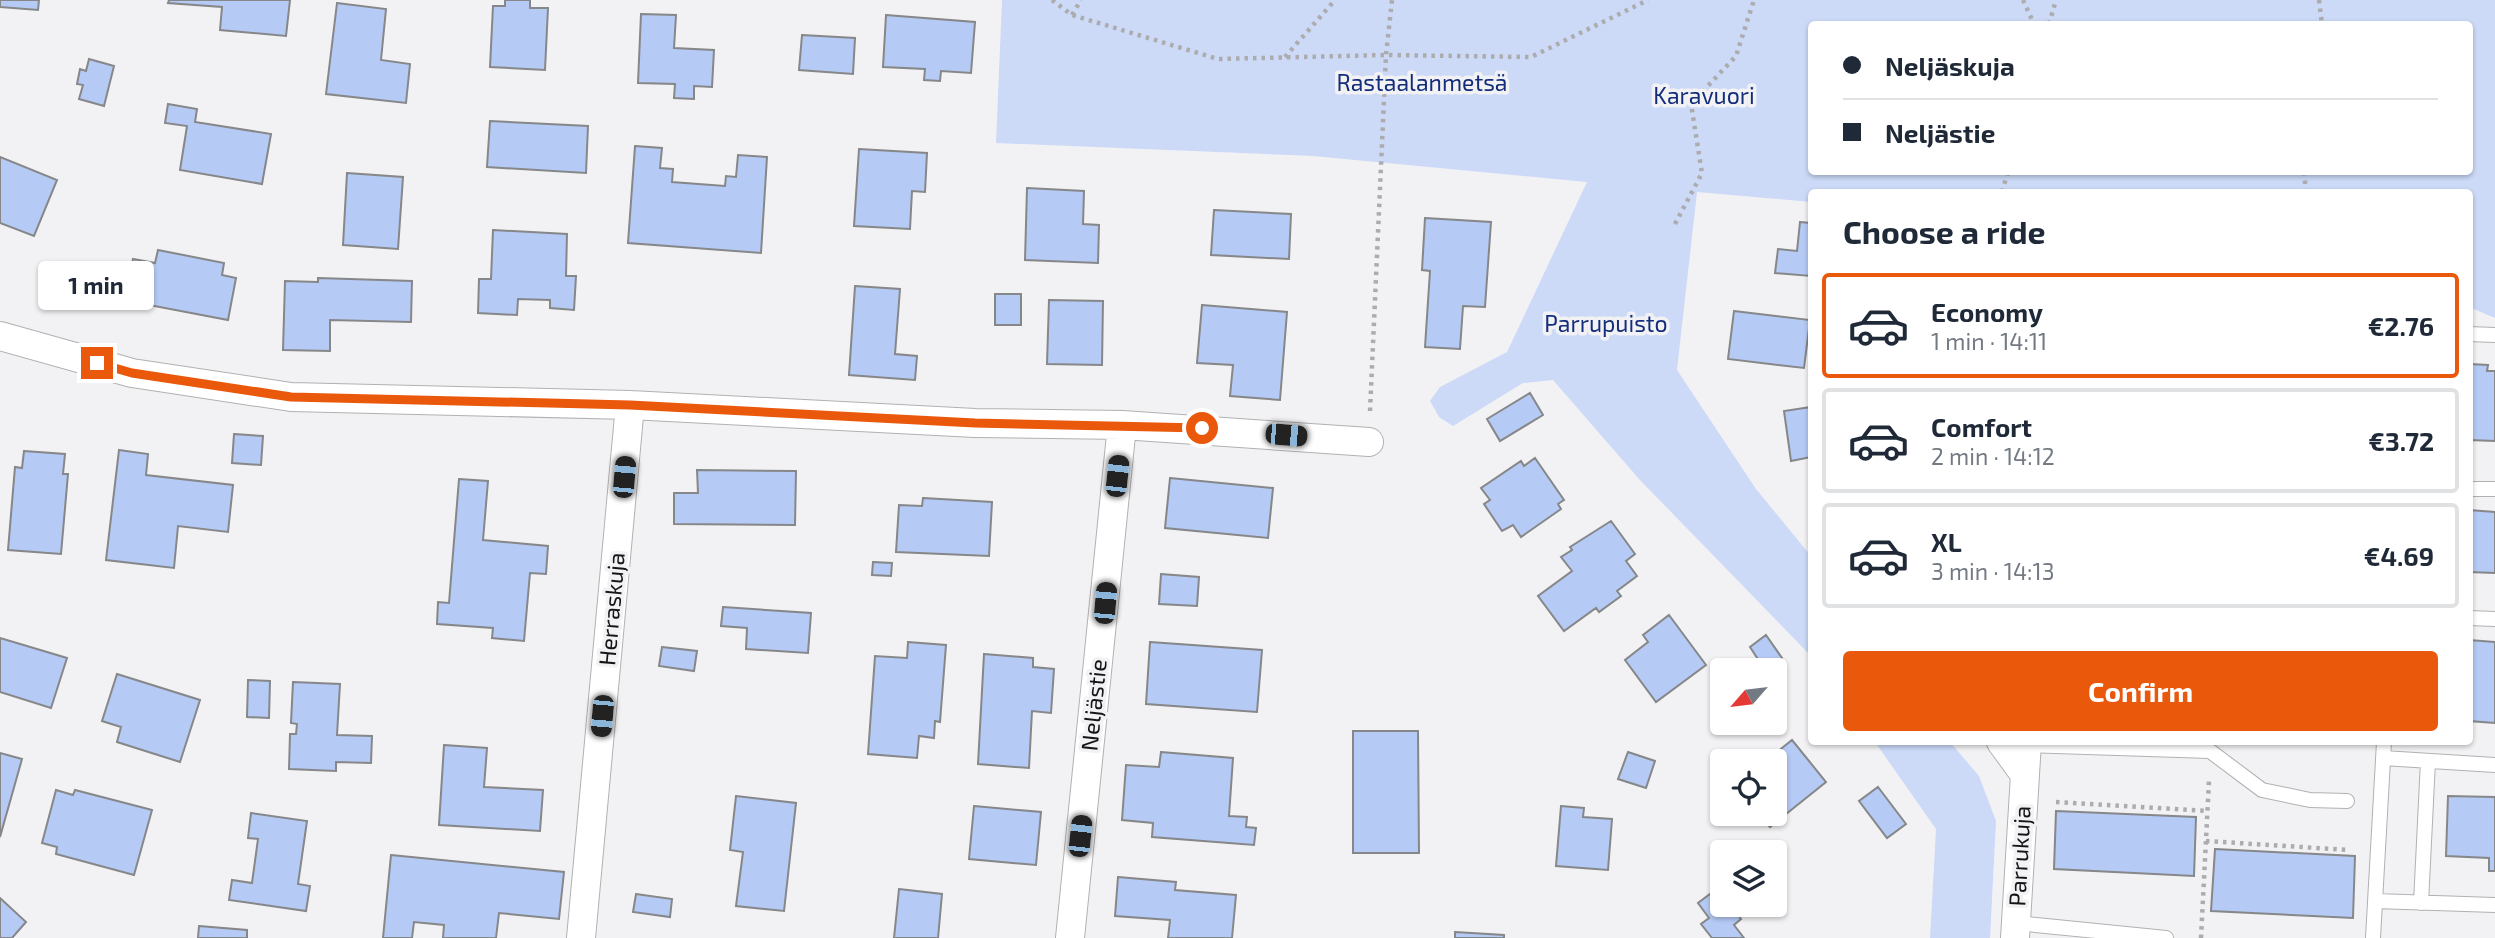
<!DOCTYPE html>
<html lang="en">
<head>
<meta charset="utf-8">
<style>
  :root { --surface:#fff; --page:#f6f6f7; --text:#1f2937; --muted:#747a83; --line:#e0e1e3; --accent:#ea580c }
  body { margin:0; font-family:"Exo 2",sans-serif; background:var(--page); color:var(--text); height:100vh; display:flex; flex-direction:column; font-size:26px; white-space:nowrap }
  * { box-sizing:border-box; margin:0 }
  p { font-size:23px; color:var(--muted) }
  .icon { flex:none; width:38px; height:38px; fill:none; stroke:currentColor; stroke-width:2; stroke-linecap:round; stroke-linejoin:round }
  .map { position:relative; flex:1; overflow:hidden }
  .side { position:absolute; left:1808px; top:189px; width:665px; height:556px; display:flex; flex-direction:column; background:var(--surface); border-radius:7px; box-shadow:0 2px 5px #0004 }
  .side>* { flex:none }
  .guide { position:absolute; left:1808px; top:21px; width:665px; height:154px; border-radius:7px; box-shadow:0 2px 5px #0004; display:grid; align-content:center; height:154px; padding:0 35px; background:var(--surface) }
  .needle { width:46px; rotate:242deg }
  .tools { position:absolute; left:1710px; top:658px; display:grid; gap:14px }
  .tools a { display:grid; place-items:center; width:77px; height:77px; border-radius:7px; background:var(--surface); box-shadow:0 2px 5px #0004; font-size:35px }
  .end { position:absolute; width:32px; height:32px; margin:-16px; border:9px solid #ea580c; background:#fff; box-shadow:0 0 0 4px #fff }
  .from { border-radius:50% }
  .bubble { position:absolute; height:49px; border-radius:7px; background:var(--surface); box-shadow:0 2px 5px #0004; font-size:23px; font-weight:700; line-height:49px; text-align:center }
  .car { position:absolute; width:21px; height:42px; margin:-21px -10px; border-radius:9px; box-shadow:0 0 5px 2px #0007; background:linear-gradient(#222 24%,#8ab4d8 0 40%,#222 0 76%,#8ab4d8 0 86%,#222 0) }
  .guide b { display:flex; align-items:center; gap:24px; height:66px; font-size:26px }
  .guide b+b { border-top:2px solid var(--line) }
  .guide i { width:18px; height:18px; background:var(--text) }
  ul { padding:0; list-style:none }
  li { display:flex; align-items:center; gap:21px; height:105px; margin:0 14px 10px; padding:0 21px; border:4px solid var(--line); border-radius:7px }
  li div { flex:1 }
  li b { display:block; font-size:26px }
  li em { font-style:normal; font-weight:700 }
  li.current { border-color:var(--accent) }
  li>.icon { width:63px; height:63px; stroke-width:1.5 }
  h2 { padding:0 35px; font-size:32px; line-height:84px }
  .cta { display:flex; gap:14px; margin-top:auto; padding:14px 35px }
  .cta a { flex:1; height:80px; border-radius:7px; background:var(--accent); color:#fff; font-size:28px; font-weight:700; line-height:80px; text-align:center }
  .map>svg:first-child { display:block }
  .green { fill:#ccdaf8; fill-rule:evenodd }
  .building { fill:#b6caf6; stroke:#868788; stroke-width:2 }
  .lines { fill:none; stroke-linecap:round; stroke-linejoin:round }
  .lane-casing { stroke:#b1b1b3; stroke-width:16 }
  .street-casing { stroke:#b1b1b3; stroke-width:30 }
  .path { stroke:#acacae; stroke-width:4.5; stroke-dasharray:3.5 5; stroke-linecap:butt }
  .lane { stroke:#fff; stroke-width:14 }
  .street { stroke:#fff; stroke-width:28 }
  .route { stroke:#ea580c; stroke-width:9 }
  .labels { text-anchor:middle; stroke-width:7; stroke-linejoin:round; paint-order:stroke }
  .park-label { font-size:23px; fill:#132c7b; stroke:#f2f2f4 }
  .street-label { font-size:23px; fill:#151516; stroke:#f2f2f4 }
</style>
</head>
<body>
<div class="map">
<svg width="2495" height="938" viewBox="0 0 2495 938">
  <rect width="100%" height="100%" fill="#f2f2f4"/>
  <path class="green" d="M1002,0H2495V318L2469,307V192H1811V202L1697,192L1677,370L1756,489L1811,556V656L1639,479L1553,380L1523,383L1453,426L1439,417L1430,401L1440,387L1507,352L1587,182L1313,156L996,143ZM2469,24V172H1811V24Z
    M1875,742H1950L1979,776L1996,821L1990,938H1930L1936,829Z"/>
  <path class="building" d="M0,0H39L38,10L0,7Z
    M169,0H290L286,36L220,30L222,7L168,3Z
    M505,0H530V8H548L545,70L490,67L493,6H505Z
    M337,3L386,9L381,60L410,64L406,103L326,94Z
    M641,14L676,15L674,48L714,50L712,87L694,86V99L674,98L675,84L638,83Z
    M886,15L975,22L971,73L941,71L940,81L924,80L925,69L883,67Z
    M802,35L855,38L853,74L799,70Z
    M89,59L114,66L104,106L79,99L83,85L77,84L80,69L86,71Z
    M168,104L197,109L195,122L271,134L262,184L180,170L187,126L165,123Z
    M490,121L588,126L586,173L487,167Z
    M635,146L662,148L660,168L673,169L672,182L725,186L726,176L736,177L738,155L767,157L761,253L628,243Z
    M859,149L927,153L925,192L912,191L910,229L854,226Z
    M0,157L57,180L34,236L0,223Z
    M347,173L403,177L398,249L343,245Z
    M1027,188L1084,191L1083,224L1099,225L1098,263L1025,260Z
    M1214,210L1291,214L1289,259L1211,255Z
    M1425,218L1491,222L1485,307L1463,306L1460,349L1425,347L1430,271L1422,270Z
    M1800,222L1811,223V276L1775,273L1778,249L1797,251Z
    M493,230L567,234L566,276H576L574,310L550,308V300L518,299L517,315L478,313L479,279H491Z
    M158,250L224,263L222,275L236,278L228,320L149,305L151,292L127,287L133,259L155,263Z
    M318,278L412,281L411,322L330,320V351L283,350L285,281L318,282Z
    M855,286L900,289L895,354L917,356L915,380L849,375Z
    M995,294H1021V325H995Z
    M1049,300L1103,301L1102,365L1047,364Z
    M1202,305L1287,312L1280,400L1230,396L1233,365L1197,363Z
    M1734,311L1810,320L1804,368L1728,359Z
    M2469,364L2488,365L2487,371H2495V441L2469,440Z
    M1530,393L1543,415L1500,441L1487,419Z
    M1811,407V457L1791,461L1784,411Z
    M234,434L263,436L261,465L232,463Z
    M119,450L148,454L146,475L233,485L228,532L178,526L174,568L106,560Z
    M24,451L65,454L63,474H68L61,554L8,550L15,467L22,468Z
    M1535,458L1564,500L1558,504L1561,509L1521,537L1513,525L1502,531L1484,504L1490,500L1481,488L1521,461L1524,466Z
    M697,470L796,471L795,525L674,524V493H698Z
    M1170,478L1273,488L1268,538L1165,528Z
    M459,479L488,481L483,540L548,546L546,574L530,573L524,641L492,638L493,628L437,624L438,602L449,603Z
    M923,498L992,502L989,556L896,552L899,505L922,506Z
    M2469,510L2495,512V573L2469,572Z
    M1611,521L1635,554L1626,561L1637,576L1617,591L1621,596L1599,612L1596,608L1564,631L1538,596L1572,571L1561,557L1572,550L1570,547Z
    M873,562L892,563L891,576L872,575Z
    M1161,574L1199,577L1197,606L1159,604Z
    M723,607L811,613L808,653L746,649L747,628L721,626Z
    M1669,615L1706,665L1656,702L1625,660L1648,642L1643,635Z
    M1766,635L1782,658L1765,670L1750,647Z
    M0,638L67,658L51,708L0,692Z
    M2469,640L2495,642V723L2469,721Z
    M908,642L946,645L940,722L935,721L934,738L919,736L917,758L868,754L875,656L907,658Z
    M1150,642L1262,650L1257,712L1146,704Z
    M662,647L697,651L694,671L659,666Z
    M984,654L1033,658V667L1054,669L1051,713L1032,711L1029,768L978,764Z
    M117,674L200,700L180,762L117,742L121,727L102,721Z
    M248,680L270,681L269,718L247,717Z
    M293,682L340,684L337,735L372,736L371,763L336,762V771L289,769L290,734H296L297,724L291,723Z
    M1353,731H1418L1419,853H1353Z
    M1792,740L1826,782L1770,827L1759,814H1774V761H1766Z
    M444,745L487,748L484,787L543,790L540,831L439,825Z
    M1161,752L1233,758L1229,816L1247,817L1246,827L1256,828L1254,845L1152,837L1153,823L1122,820L1126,765L1159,767Z
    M1628,752L1655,761L1646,788L1618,779Z
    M0,753L22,759L0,837Z
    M1878,787L1906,824L1887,838L1859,801Z
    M56,790L73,795L75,790L152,810L134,875L56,854L57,847L42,843Z
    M736,796L796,803L784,911L736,906L743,852L730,850Z
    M2448,796L2495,797V871H2489V858L2446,856Z
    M974,806L1041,812L1036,865L969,859Z
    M1561,806L1584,808L1583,817L1612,819L1608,870L1556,866Z
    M2056,811L2196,817L2194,876L2054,869Z
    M251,813L307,821L298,884L310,886L306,911L229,900L232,880L252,883L258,839L248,838Z
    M2215,849L2355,856L2353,918L2211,911Z
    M391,855L564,872L559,919L499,913L496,938H443L444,925L414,922L412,938H383Z
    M1118,877L1176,882L1175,890L1236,895L1232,938H1168L1170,920L1115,916Z
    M1718,888L1722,894V905H1730L1741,919L1734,925L1744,938H1712L1701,924L1709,918L1698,903Z
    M899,889L942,894L938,938H894Z
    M636,894L672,899L670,917L633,912Z
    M0,898L26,922L12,938H0Z
    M199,926L247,930V938H198Z
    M1455,932L1504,935V938H1455Z"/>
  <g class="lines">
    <defs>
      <path id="lane" d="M2469,334L2495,335
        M2469,489H2495
        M2469,618L2495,619
        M2027,745L2210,751L2262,790L2310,800L2347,801
        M2383,758L2495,765
        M2375,901L2495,905
        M2421,903L2428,761
        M2016,923L2166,938
        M2373,938L2384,742"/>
      <path id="street" d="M0,336L132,373L291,397L630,405L975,423L1122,425L1070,938
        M1122,425L1369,442
        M2001,742L2025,775
        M581,938L630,405
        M2015,938L2027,742"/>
    </defs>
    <use href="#lane" class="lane-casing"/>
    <use href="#street" class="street-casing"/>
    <path class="path" d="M1052,0L1072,15L1218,59L1386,55L1531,57L1648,0
      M2023,0L2034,24
      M2319,0L2322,24
      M1072,15L1081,0
      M2049,24L2056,0
      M1285,57L1335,0
      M2304,172L2306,192
      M2002,192L2008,172
      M1675,224L1702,173L1691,104L1736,56L1754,0
      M1370,411L1386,55L1392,0
      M2056,802L2207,811
      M2206,841L2349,850
      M2201,938L2209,781"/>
    <use href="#lane" class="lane"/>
    <use href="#street" class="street"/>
  </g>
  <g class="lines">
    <path class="route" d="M97,363L132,373L291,397L630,405L975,423L1202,428"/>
  </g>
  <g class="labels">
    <g class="park-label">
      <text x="1422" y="91">Rastaalanmetsä</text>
      <text x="1704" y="104">Karavuori</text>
      <text x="1606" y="332">Parrupuisto</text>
    </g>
    <g class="street-label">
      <text transform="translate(612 609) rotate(-85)" y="8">Herraskuja</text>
      <text transform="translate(1094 705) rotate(-84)" y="8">Neljästie</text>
      <text transform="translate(2020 856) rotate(-87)" y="8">Parrukuja</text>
    </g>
  </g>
</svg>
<div class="tools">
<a><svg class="needle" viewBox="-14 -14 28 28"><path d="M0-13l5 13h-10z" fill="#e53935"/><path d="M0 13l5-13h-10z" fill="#747a83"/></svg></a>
<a><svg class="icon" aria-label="locate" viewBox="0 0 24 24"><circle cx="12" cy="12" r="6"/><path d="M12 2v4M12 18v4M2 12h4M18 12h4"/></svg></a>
<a><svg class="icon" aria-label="layers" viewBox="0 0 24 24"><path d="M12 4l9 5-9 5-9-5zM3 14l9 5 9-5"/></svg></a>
</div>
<i class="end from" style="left:1202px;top:428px"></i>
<i class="end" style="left:97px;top:363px"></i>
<div class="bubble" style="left:38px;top:261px;width:116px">1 min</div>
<i class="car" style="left:1286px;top:435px;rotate:95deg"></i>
<i class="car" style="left:1117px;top:476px;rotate:6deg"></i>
<i class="car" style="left:624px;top:477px;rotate:5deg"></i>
<i class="car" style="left:1105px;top:603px;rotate:5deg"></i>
<i class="car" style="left:602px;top:716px;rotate:185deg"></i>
<i class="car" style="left:1080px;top:836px;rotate:6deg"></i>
<div class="guide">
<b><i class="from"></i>Neljäskuja</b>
<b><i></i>Neljästie</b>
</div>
<section class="side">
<h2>Choose a ride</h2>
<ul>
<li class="current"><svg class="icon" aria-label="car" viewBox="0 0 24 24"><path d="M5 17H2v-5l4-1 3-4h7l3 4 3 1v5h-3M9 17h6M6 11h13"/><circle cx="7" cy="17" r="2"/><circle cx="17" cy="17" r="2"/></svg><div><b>Economy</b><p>1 min · 14:11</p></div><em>€2.76</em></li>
<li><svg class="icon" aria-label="car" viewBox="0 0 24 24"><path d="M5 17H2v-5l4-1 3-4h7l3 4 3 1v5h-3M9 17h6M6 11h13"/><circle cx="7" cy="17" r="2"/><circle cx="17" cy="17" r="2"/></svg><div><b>Comfort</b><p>2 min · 14:12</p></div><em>€3.72</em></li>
<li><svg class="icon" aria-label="car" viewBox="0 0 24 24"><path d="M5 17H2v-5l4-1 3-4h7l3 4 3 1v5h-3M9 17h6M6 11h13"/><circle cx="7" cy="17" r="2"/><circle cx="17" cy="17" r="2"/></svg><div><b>XL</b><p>3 min · 14:13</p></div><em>€4.69</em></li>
</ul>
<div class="cta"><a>Confirm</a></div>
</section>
</div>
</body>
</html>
